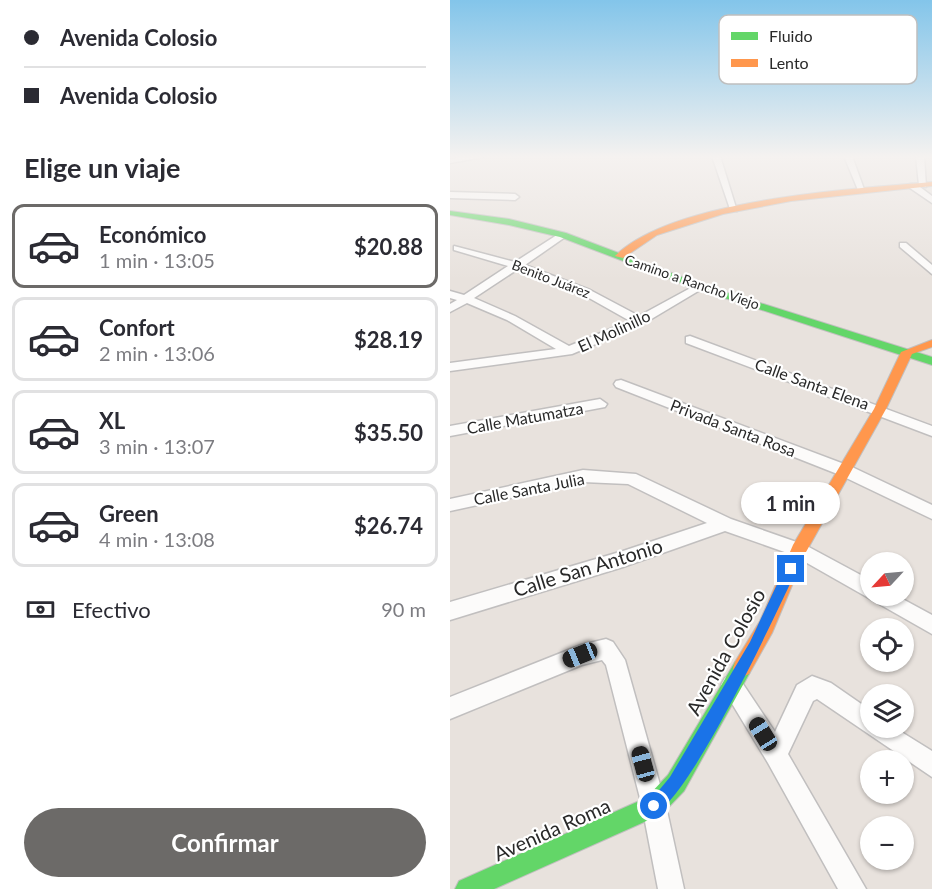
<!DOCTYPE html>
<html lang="es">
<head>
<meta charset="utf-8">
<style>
  :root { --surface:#fff; --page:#f7f7f7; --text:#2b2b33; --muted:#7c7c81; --line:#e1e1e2; --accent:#6c6a68 }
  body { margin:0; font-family:Lato,sans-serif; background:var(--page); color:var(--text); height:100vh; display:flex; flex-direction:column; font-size:22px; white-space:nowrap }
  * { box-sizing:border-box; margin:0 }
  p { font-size:20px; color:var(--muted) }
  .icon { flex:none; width:33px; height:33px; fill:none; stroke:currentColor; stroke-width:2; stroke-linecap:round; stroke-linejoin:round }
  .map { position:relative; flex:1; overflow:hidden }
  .side { display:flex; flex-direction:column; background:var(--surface); width:450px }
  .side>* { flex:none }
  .hud { display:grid; align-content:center; height:132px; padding:0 24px; background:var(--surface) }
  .needle { width:39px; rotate:244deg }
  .fabs { position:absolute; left:410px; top:552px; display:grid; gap:12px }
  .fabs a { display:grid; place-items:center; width:54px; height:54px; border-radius:50%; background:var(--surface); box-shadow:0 2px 4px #0004; font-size:30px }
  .end { position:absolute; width:27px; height:27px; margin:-14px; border:8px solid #1a73e8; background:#fff; box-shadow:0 0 0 3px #fff }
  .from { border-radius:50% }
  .bubble { position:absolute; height:42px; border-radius:21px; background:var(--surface); box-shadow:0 2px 4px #0004; font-size:20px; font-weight:700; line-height:42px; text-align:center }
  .car { position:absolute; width:18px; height:36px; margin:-18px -9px; border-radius:8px; box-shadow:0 0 4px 2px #0007; background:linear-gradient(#222 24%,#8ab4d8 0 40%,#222 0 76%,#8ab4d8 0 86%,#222 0) }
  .hud b { display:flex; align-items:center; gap:21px; height:57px; font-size:22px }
  .hud b+b { border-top:2px solid var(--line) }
  .hud i { width:15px; height:15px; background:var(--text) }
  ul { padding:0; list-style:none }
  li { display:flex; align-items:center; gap:18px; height:84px; margin:0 12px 9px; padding:0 12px; border:3px solid var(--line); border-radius:12px }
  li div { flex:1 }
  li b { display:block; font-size:22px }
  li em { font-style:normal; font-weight:700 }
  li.active { border-color:var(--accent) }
  li>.icon { width:54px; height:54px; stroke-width:1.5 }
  h2 { padding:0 24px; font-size:27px; line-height:72px }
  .pay { display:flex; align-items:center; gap:15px; height:66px; padding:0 24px; font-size:22px }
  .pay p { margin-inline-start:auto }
  .button { display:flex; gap:12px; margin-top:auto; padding:12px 24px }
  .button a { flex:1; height:69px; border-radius:36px; background:var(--accent); color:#fff; font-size:24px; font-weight:700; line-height:69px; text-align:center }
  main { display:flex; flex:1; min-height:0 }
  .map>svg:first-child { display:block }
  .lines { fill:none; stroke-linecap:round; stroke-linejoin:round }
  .street-casing { stroke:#c1bfbf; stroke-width:3 }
  .fast-casing { stroke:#c1bfbf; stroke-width:2 }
  .slow-casing { stroke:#c1bfbf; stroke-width:2 }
  .street { fill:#fcfbfa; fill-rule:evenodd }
  .fast { fill:#63d668; fill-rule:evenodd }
  .slow { fill:#ff974d; fill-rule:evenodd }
  .route { fill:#1a73e8 }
  .labels { text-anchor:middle; stroke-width:4.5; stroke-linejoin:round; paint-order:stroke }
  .far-street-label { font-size:14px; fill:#292929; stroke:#fff }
  .street-label { font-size:16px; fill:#292929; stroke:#fff }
  .near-street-label { font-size:20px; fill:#292929; stroke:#fff }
  .key { fill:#fff; stroke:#bfbfbf; stroke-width:1.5 }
  .key-label { font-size:16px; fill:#292929 }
</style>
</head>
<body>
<main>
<section class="side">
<div class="hud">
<b><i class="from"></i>Avenida Colosio</b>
<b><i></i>Avenida Colosio</b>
</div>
<h2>Elige un viaje</h2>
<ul>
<li class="active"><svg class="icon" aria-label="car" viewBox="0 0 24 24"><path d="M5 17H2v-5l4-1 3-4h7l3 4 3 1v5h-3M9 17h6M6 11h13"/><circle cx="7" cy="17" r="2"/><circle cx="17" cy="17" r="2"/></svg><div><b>Económico</b><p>1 min · 13:05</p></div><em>$20.88</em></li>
<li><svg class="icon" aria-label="car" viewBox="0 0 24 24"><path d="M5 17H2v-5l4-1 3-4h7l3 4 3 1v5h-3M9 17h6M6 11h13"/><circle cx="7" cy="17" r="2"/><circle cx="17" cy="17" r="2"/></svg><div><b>Confort</b><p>2 min · 13:06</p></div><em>$28.19</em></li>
<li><svg class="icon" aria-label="car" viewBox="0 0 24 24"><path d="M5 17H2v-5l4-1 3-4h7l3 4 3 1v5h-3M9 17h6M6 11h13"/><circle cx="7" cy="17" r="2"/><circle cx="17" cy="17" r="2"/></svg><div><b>XL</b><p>3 min · 13:07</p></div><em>$35.50</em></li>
<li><svg class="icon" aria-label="car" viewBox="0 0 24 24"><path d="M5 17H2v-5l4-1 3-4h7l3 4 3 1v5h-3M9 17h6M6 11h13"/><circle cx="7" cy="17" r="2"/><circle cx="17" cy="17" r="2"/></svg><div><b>Green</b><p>4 min · 13:08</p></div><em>$26.74</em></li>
</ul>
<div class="pay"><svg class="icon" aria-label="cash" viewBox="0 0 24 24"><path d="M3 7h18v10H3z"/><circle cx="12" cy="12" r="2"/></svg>Efectivo<p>90 m</p></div>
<div class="button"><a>Confirmar</a></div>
</section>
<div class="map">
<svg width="482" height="889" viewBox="0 0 482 889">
  <rect width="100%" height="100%" fill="#e8e2dd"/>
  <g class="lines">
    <defs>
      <path id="street" d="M22,156H39L0,163V159Z
        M262,156H270L287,211L280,209Z
        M394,156H402L415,192L408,190Z
        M466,156H474L476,187L469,185Z
        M460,184H466L482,196V203L460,188Z
        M0,192L65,194L69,197L65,200L0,198Z
        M110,233L118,235L75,265L140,290L189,316L246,285L255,287L193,324L122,354L0,371V363L106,349L57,320L17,303L0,312V304L7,300L0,298V291L14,295L58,266L4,250V246L65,262ZM68,269L132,294L180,321L119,346L65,316L24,298Z
        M450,243H456L482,265V274L450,247Z
        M240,336L482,426V436L236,343V337Z
        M171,380L402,467L482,505V519L390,475L166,387L164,384L166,381Z
        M150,399L157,404L155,407L0,436V426Z
        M133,470L186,474L281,519L355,545L420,580V596H447L482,615V634L343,555L275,531L173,567L0,620V602L173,551L257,523L178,484L133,482L0,511V499Z
        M156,639L163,642L175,660L216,806L234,889H208L192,806L156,665L152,660L132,665L0,719V697L131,645Z
        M282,674L289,678L325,732L347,685L362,676L381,683L420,710V728H445L482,751V777L367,699L363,701L338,754L416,889H388L318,763L275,692L271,685L275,678Z"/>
      <path id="fast" d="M0,211L59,219L116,233L253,285L482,357V365L247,289L110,237L59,225L0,215Z
        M292,659L299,662L301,668L299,674L234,791L212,814L44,889H5L9,881L196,798L218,775L285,662Z"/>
      <path id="slow" d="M482,182V186L341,201L273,214L207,235L173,258L165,256C223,199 402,189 482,182Z
        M482,340V347L462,354L436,409L356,552L322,633L299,674L292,677L285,674L283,668L285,662L310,621L343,545L424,409L451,352Z"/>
    </defs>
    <use href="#street" class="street-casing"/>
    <use href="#fast" class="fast-casing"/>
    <use href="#slow" class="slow-casing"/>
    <use href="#street" class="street"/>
    <use href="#fast" class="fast"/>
    <use href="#slow" class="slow"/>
  </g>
  <linearGradient id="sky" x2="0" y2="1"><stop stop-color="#83c5ea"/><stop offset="0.56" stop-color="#f5f2f0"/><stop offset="1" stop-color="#f5f2f0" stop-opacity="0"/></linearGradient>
  <rect width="482" height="280" fill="url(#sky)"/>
  <path class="route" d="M341,564L347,569C327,612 240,799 204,814L198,812L196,806L220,777L300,642L336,565Z"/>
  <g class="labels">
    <g class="far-street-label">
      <text transform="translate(101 279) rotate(21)" y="5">Benito Juárez</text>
      <text transform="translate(242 282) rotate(19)" y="5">Camino a Rancho Viejo</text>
    </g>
    <g class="street-label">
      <text transform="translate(164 331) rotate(-25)" y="6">El Molinillo</text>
      <text transform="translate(362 384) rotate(20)" y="6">Calle Santa Elena</text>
      <text transform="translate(75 418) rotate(-10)" y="6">Calle Matumatza</text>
      <text transform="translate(283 428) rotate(21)" y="6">Privada Santa Rosa</text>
      <text transform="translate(79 489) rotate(-11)" y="6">Calle Santa Julia</text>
    </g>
    <g class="near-street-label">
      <text transform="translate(138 568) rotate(-17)" y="7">Calle San Antonio</text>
      <text transform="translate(276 652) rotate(-61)" y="7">Avenida Colosio</text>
      <text transform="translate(102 830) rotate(-24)" y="7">Avenida Roma</text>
    </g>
  </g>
  <rect x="269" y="15" width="198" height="69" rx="9" class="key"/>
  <rect x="281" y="32" width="27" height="8" fill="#63d668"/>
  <rect x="281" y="59" width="27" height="8" fill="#ff974d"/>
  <g class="key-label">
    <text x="319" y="42">Fluido</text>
    <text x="319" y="69">Lento</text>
  </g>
</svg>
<div class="fabs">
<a><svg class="needle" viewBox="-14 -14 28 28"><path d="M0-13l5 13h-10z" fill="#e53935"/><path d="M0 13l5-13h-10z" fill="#7c7c81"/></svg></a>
<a><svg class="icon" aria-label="locate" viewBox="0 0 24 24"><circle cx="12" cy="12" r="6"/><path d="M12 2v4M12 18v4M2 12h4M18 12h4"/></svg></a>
<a><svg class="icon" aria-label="layers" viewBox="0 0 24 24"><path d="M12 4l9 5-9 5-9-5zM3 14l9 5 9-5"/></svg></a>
<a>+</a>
<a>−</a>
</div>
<i class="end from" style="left:204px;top:806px"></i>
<i class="end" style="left:341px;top:569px"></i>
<div class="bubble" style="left:291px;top:482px;width:99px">1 min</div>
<i class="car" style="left:130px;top:655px;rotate:248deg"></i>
<i class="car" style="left:313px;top:734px;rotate:328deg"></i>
<i class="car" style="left:193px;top:764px;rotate:345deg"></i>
</div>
</main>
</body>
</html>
